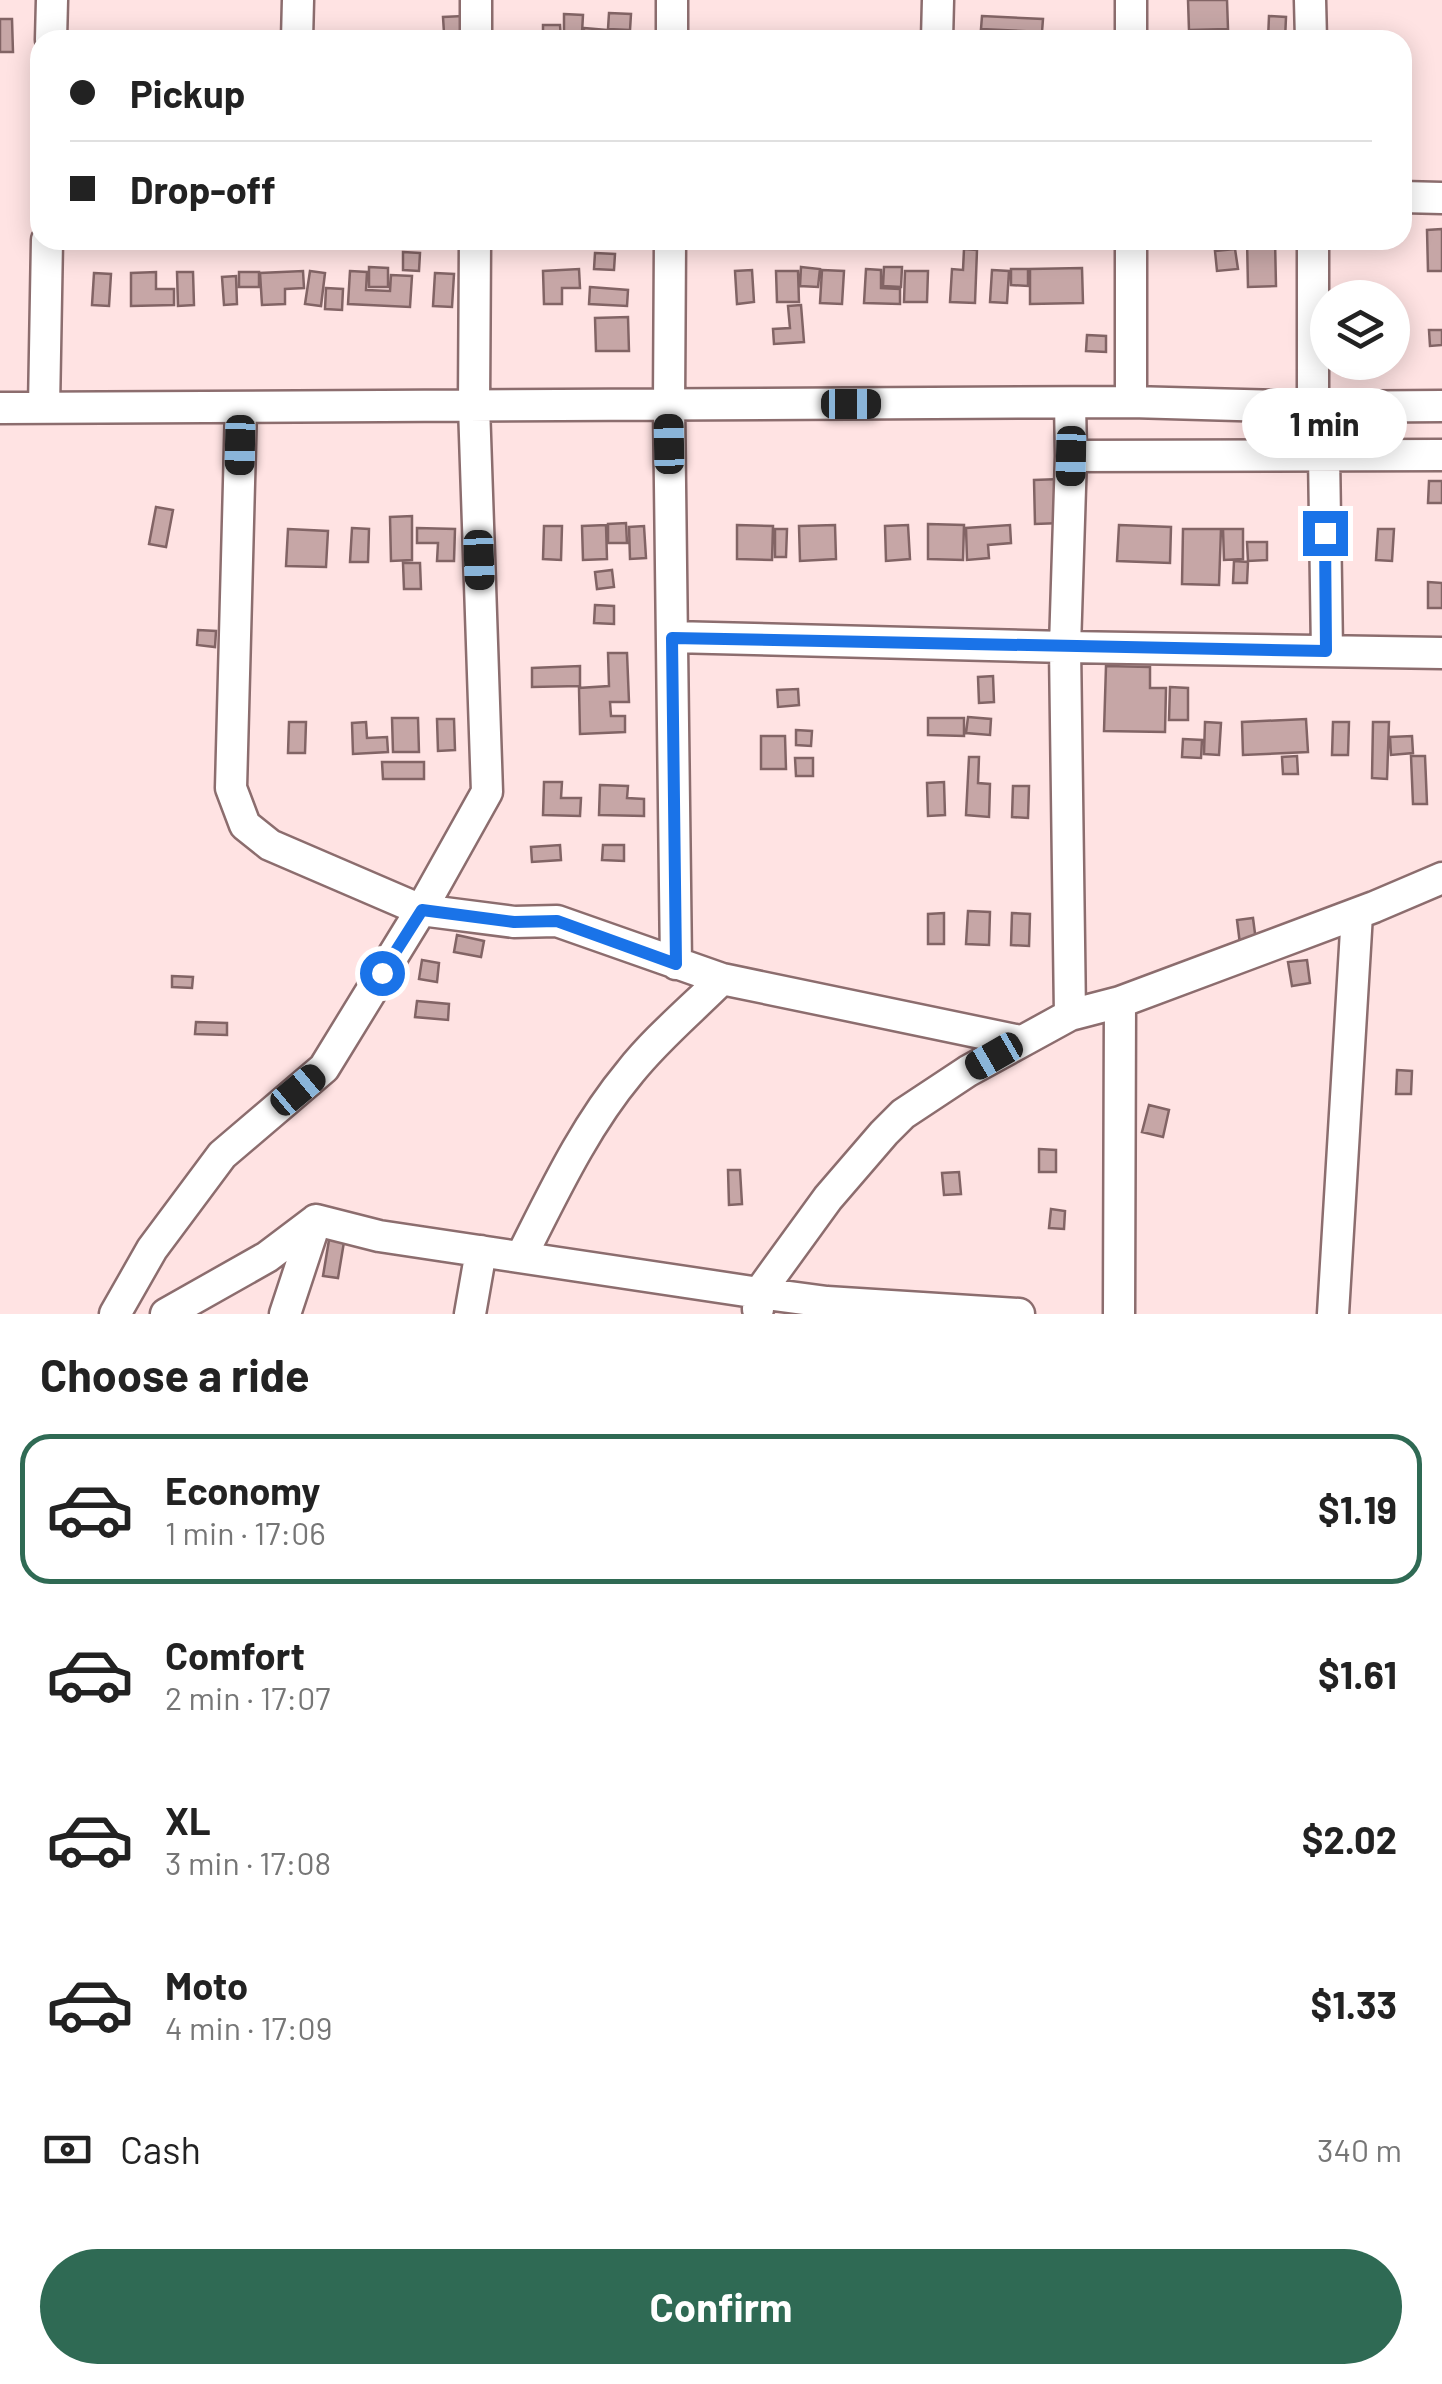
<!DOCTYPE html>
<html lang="en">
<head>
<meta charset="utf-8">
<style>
  :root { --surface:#fff; --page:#f2f2f2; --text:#222; --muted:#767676; --line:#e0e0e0; --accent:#2f6a54 }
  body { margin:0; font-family:Barlow,sans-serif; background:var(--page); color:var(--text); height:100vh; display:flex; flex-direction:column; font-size:38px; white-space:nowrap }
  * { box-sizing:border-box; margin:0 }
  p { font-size:32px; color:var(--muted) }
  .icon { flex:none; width:55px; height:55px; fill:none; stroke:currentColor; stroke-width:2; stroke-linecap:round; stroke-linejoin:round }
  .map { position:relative; height:1314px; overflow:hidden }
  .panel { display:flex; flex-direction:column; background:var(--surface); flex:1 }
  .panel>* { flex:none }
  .top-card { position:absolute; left:30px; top:30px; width:1382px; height:220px; border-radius:30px; box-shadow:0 5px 25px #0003; display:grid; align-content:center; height:220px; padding:0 40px; background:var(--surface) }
  .controls { position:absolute; left:1310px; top:280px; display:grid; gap:20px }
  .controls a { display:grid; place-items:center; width:100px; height:100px; border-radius:50%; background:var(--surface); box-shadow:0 5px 25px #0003; font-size:50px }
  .end { position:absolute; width:45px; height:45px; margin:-22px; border:12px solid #1a73e8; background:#fff; box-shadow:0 0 0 5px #fff }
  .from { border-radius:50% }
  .bubble { position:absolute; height:70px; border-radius:35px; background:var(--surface); box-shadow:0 5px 25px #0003; font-size:32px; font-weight:700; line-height:70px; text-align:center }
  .car { position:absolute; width:30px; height:60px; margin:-30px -15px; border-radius:12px; box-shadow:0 0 8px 2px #0007; background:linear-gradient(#222 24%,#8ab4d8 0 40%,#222 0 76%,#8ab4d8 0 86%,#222 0) }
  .top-card b { display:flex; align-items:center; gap:35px; height:95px; font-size:38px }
  .top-card b+b { border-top:2px solid var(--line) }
  .top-card i { width:25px; height:25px; background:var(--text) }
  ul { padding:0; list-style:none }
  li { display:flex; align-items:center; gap:30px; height:150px; margin:0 20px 15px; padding:0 20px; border:5px solid transparent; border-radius:30px }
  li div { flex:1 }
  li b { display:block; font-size:38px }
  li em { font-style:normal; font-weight:700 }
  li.on { border-color:var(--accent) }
  li>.icon { width:90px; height:90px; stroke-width:1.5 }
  h2 { padding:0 40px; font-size:45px; line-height:120px }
  .pay { display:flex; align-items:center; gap:25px; height:110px; padding:0 40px; font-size:38px }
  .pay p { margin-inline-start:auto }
  .action { display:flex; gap:20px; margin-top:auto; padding:20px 40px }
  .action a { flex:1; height:115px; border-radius:60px; background:var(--accent); color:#fff; font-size:40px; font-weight:700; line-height:115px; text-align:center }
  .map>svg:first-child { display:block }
  .building { fill:#c6a6a6; stroke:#826465; stroke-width:2.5 }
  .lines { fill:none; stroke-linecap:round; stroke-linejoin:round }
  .street-casing { stroke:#8c6d6e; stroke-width:35 }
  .street { stroke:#fff; stroke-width:30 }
  .route { stroke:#1a73e8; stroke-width:12 }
</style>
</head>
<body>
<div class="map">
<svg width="1442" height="1314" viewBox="0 0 1442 1314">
  <rect width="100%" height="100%" fill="#ffe3e3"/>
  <path class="building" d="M1188,0H1227L1228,29L1189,30Z
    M609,13L631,14L630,30L608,29Z
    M564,14L583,15L582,33H564Z
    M463,16V32L444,33L443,17Z
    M982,16L1043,19L1042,32L981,29Z
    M1269,16L1286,17L1285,40H1268Z
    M0,19H12L13,52H0Z
    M543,25H560L561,40H543Z
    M584,28L606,30L605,40H583Z
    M1442,229V271H1428L1427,230Z
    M533,240H568V245H533Z
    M1247,240H1275L1276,286L1248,287Z
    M964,249L977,250L975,303L950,302L952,269L963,270Z
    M1235,249L1238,269L1217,271L1215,251Z
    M403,252L420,253L419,271L403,270Z
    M595,253L615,254L614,270L594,269Z
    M369,267L388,268V287H369Z
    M801,267L820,269L818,287L800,286Z
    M884,267H902L901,287L883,286Z
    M1082,268L1083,303L1030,304V269Z
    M579,269L580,288H562V304H544L543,271Z
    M866,269L881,270V288L900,289V304L864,303Z
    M1011,269H1028V286L1011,285Z
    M752,270L754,302L737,304L735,271Z
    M822,270L844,271L842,304L820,303Z
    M992,270L1009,271L1007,303L990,302Z
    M303,271L304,288L285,289V304L262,305L260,273Z
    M310,271L325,273L321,306L305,304Z
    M350,271L367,272L366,290L390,291L391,275L412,276L410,307L348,304Z
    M776,271H798L799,302H777Z
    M905,271H928L927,302H904Z
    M156,272V289H174V305L131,306V273Z
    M177,272H193L194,305L178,306Z
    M239,272H259V287H239Z
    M94,273L111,274L109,306L92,305Z
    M435,273L454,274L452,307L433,306Z
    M236,276L237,304L224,305L222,277Z
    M590,287L628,290L627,306L589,304Z
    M326,288L343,289L342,310L325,309Z
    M801,305L804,342L774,344L773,329L790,328L788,306Z
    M628,317L629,351H596L595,318Z
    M1429,330H1442V345L1430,346Z
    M1087,335L1106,336V352L1086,351Z
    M1060,479L1061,523L1035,524L1034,480Z
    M1429,481H1442V503H1428Z
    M156,507L173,510L166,547L149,544Z
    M412,516V560L391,561L390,517Z
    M626,523L627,543H608V524Z
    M928,524L964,525L963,560L928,559Z
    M606,525L607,559L583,560L582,526Z
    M737,525L773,526L772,560L737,559Z
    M835,525L836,559L800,561L799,526Z
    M908,525L910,559L886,561L885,526Z
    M1010,525L1011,543L988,545L989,558L967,560L966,528Z
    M1119,525L1171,527L1170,563L1117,561Z
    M544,526H562L561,560L543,559Z
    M644,526L646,558L630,559L629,527Z
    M352,528L369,529L368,562H350Z
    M417,528L455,529L454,561H437L438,543H417Z
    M288,529L328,531L326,567L286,566Z
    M775,529H787L786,557H775Z
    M1183,529H1221L1219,585L1182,584Z
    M1223,529H1243V559L1224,560Z
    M1378,529H1394L1392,561L1376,560Z
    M1247,542H1267V560L1248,561Z
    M1234,561L1248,562L1247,583H1233Z
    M403,563H420L421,589H404Z
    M612,570L614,587L597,589L595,572Z
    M1428,582L1442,583V608H1428Z
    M595,605L614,606V624L594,623Z
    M198,630L216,631L215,647L197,645Z
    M608,653H627L629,702H610L611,716H625V732L580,734L579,688L609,686Z
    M580,666V686L532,687V668Z
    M1106,666L1150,667V688H1166L1165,732L1104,731Z
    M993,676L994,702L979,703L978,677Z
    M1170,687L1188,688V720H1169Z
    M798,689L799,705L778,707L777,690Z
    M968,717L991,719L990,735L966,733Z
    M392,718H418L419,752H393Z
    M928,718H964V736L928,735Z
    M437,719H454L455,750L438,751Z
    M1306,719L1308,752L1243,755L1242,722Z
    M289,722H306L305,753H288Z
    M366,722L367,738L387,737L388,752L353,754L352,723Z
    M1205,722L1221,723L1219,755L1204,754Z
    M1333,722H1349L1348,755H1332Z
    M1373,722H1389L1387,779L1372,778Z
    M796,730L812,731L811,746L796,745Z
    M761,736H785L786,769H761Z
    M1412,736L1413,753L1391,755L1390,737Z
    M1183,739L1202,740L1201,758L1182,757Z
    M1297,756L1298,774H1283L1282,757Z
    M1411,756H1425L1427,804H1413Z
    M969,757H979L978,783L990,784L989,817L966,815Z
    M795,758H813V776H796Z
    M382,762H424V779H383Z
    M544,782H562L561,798H581L580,816L543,815Z
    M944,782L945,815L928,816L927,783Z
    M600,785L628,786L627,798L644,799V816L599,815Z
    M1013,786H1029L1028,818L1012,817Z
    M560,845L561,860L532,862L531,847Z
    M603,845H624V861L602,860Z
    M968,911L990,912L989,945L966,944Z
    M944,913V944H928V914Z
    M1012,913L1030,914L1029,946L1011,945Z
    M1253,918L1257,949L1241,952L1237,920Z
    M457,935L484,941L481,957L454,952Z
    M422,960L439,963L437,982L419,979Z
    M1307,960L1310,983L1292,986L1288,962Z
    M172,976L193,977L192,988L172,987Z
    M417,1001L449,1004L448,1020L415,1017Z
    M196,1022L227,1023V1035L195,1034Z
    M1397,1070L1412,1071L1411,1094H1396Z
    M1149,1105L1169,1110L1163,1137L1142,1132Z
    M1039,1149L1056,1150V1172H1039Z
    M728,1170H740L742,1204L729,1205Z
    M959,1172L961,1194L944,1195L942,1173Z
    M1051,1209L1065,1211L1064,1229L1049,1228Z
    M330,1234L345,1236L338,1278L323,1276Z"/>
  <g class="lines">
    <defs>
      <path id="street" d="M1131,0V40
        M1310,0L1311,40
        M51,40L52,0
        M297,40L298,0
        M476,40V0
        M672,40V0
        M937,40L938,0
        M1402,197L1442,198
        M670,240L669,405L676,964
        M1131,402V240
        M1070,403L1071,456L1065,647L1070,1015
        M241,407L231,788L245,825L270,845L421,910L487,792L474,406L475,240
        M1313,407V240
        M0,408L1131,402L1313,407L1442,406
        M44,408L47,240
        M1324,454L1327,651
        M1071,456L1442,455
        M672,637L1065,647L1442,653
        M521,1257C553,1194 584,1127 630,1072C656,1039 692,1009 722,979
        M758,1309L759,1293L828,1198L884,1133L903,1114L968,1071L1070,1015L1120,1002L1374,907L1442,878
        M115,1314L152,1249L222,1155L324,1068L421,910L514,922L557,921L722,979L1020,1041
        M166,1314L267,1257L316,1220L379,1236L759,1293L827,1302L1019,1314
        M285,1314L316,1220
        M470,1314L481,1251
        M1119,1314L1120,1002
        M1333,1314L1357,914"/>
    </defs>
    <use href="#street" class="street-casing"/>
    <use href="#street" class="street"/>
  </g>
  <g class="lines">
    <path class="route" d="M382,973L422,910L514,922L557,921L676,964L672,638L1326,651L1325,533"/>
  </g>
</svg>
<div class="controls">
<a><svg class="icon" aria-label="layers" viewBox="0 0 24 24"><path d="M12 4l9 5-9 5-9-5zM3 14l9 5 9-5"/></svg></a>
</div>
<i class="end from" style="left:382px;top:973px"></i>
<i class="end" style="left:1325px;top:533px"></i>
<div class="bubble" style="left:1242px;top:388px;width:165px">1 min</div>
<i class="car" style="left:851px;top:404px;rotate:90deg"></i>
<i class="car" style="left:669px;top:444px;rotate:359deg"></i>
<i class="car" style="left:240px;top:445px;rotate:181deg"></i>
<i class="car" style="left:1071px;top:456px;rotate:181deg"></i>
<i class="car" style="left:479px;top:560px;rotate:178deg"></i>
<i class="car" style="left:994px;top:1056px;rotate:240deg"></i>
<i class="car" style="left:298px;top:1090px;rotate:50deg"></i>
<div class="top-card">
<b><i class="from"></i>Pickup</b>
<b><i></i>Drop-off</b>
</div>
</div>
<section class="panel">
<h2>Choose a ride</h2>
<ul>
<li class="on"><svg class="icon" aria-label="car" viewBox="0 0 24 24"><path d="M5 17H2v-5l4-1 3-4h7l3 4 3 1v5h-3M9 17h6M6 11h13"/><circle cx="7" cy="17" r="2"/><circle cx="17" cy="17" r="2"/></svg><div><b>Economy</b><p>1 min · 17:06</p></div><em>$1.19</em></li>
<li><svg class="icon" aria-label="car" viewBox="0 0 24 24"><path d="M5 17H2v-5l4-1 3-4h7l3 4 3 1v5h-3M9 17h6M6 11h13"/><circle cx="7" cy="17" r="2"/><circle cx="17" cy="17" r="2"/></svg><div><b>Comfort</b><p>2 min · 17:07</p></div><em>$1.61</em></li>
<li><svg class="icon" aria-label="car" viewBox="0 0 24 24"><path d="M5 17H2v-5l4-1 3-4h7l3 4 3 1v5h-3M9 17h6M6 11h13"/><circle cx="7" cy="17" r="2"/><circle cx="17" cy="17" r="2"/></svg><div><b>XL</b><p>3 min · 17:08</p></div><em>$2.02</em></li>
<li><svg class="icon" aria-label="car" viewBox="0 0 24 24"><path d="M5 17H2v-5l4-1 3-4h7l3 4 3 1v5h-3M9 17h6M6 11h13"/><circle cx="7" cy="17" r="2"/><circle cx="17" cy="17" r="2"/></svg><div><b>Moto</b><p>4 min · 17:09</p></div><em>$1.33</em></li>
</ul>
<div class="pay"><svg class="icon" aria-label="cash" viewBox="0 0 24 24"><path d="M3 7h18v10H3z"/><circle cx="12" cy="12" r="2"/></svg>Cash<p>340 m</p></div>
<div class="action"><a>Confirm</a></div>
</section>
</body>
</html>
